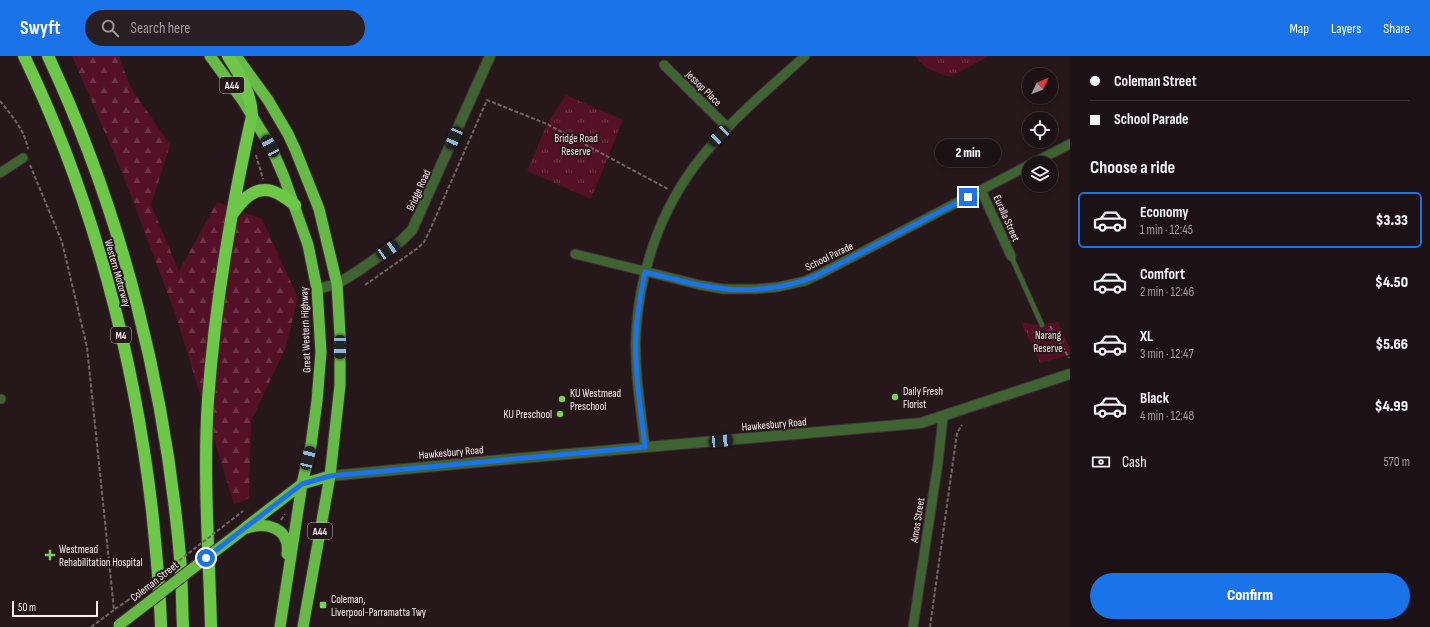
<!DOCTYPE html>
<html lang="en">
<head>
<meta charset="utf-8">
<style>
  :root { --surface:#1c1114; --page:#291f22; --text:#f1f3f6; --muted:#a09da0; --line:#3a3134; --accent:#1a73e8 }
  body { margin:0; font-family:"Sofia Sans Condensed",sans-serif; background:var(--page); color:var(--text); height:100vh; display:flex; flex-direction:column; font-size:15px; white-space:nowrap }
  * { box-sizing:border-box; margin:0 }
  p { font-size:13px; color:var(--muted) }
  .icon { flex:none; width:22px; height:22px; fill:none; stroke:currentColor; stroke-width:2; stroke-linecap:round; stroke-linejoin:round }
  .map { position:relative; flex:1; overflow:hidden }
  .details { display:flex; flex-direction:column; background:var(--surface); width:360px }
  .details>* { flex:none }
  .top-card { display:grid; align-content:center; height:88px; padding:0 20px; background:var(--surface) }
  .needle { width:26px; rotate:47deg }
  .buttons { position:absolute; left:1022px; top:12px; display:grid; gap:8px }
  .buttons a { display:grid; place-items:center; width:36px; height:36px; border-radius:50%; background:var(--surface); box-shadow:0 2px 6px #0003,0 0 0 1px var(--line); font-size:20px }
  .scale { position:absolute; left:12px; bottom:10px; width:86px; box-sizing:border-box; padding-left:4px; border:2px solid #f8edef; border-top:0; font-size:11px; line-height:14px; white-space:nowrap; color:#f8edef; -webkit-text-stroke:3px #26171a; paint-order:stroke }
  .end { position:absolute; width:18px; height:18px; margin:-9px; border:5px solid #1a73e8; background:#fff; box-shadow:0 0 0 2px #fff }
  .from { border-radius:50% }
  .bubble { position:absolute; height:28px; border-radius:14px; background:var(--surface); box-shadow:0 2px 6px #0003,0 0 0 1px var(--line); font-size:13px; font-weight:800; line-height:28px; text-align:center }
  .car { position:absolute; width:12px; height:24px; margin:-12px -6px; border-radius:5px; box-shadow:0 0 3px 1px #0007; background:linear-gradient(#222 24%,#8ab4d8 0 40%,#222 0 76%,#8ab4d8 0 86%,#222 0) }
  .top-card b { display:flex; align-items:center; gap:14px; height:38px; font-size:15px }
  .top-card b+b { border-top:1px solid var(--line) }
  .top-card i { width:10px; height:10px; background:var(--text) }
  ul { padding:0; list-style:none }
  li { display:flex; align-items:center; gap:12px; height:56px; margin:0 8px 6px; padding:0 12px; border:2px solid transparent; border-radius:6px }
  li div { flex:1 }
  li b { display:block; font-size:15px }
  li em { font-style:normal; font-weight:800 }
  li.on { border-color:var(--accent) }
  li>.icon { width:36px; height:36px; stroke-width:1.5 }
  h2 { padding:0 20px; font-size:18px; line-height:48px }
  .pay { display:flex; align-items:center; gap:10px; height:44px; padding:0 20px; font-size:15px }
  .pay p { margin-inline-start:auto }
  .cta { display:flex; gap:8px; margin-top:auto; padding:8px 20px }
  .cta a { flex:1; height:46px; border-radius:24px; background:var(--accent); color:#fff; font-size:16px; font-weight:800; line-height:46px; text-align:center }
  header { display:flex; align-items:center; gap:24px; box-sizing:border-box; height:56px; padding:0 20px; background:var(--accent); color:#fff }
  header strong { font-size:19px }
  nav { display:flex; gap:22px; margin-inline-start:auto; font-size:14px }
  .search { width:280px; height:36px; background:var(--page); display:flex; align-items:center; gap:10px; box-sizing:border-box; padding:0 14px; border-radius:22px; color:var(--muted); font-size:15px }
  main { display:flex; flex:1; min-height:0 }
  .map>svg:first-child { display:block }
  .forest { fill:url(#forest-firs) }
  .park { fill:url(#park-tufts) }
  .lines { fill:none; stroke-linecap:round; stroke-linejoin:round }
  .service-casing { stroke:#3f3134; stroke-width:6 }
  .minor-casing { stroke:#3f3134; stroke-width:11 }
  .tertiary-casing { stroke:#3f3134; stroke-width:12 }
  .trunk-casing { stroke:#3f3134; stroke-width:13 }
  .motorway-casing { stroke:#3f3134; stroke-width:14 }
  .path { stroke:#726467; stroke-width:2; stroke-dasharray:4 2; stroke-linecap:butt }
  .service { stroke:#406334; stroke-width:4.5 }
  .minor { stroke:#406334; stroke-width:9 }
  .tertiary { stroke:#406334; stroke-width:10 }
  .trunk { stroke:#66ba46; stroke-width:11 }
  .motorway { stroke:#6dc848; stroke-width:12 }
  .trunk-bridge-casing { stroke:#3f3134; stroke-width:13; stroke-linecap:butt }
  .path-bridge { stroke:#726467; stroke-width:2; stroke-dasharray:4 2; stroke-linecap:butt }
  .trunk-bridge { stroke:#66ba46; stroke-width:11 }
  .route { stroke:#1a73e8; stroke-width:5 }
  .poi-dot { fill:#79d157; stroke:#26171a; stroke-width:1.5 }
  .labels { text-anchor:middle; stroke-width:4; stroke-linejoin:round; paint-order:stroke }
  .shield { fill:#26171a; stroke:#b9adaf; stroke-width:1 }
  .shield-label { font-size:10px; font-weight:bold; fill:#f8edef }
  .street-label { font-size:11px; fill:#f8edef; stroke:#26171a }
  .park-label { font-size:11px; fill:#f4d8dd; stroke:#26171a }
  .poi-label { font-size:11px; fill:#f8edef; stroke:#26171a; text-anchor:start }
</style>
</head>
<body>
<header>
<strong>Swyft</strong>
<div class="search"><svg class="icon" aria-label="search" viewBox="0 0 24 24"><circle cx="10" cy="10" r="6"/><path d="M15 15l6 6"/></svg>Search here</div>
<nav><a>Map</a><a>Layers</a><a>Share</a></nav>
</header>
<main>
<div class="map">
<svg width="1070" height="571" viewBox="0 0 1070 571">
  <defs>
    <pattern id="forest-firs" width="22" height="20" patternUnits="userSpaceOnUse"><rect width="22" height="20" fill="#541026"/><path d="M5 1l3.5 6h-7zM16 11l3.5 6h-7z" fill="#6d3346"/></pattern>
    <pattern id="park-tufts" width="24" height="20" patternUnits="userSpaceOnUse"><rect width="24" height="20" fill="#541026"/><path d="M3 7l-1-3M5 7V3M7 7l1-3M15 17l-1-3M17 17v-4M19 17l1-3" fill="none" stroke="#6d3346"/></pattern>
  </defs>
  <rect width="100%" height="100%" fill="#26171a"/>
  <path class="forest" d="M72,0H119L130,30L170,89L151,149L179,215L217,146L262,163L298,242L286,291L251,365L249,442L234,448L175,257L122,116Z"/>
  <path class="park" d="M915,0H989L950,21L926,12Z
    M566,39L623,64L591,143L527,115L547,68Z
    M1021,266L1036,269L1058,266L1070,293V299L1040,307Z"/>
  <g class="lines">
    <defs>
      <path id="service" d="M1011,200L1042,269"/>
      <path id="minor" d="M664,9L728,72
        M1033,107L1070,88
        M0,117L23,102
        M981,134L1011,200
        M575,198L700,229L723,233H756L778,231L805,225L820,218L1029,109
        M0,343H1
        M645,391C641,354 634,314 636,277C640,208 665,141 711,90C739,57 773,29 805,0
        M913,571L938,407L943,361"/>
      <path id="tertiary" d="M317,233L337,228L358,215L401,185L412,174L490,0
        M330,420L500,404L921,367L1070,318"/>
      <path id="trunk" d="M210,0L243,45L271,91L284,121L308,189L317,233L321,296L317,345L311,389L302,428L280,571
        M236,0L268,44L288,78L295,93L319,153L337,228L340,279V329L330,420L303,571
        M246,471L302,428L330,420
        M244,473C265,465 291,471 287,498"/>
      <path id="motorway" d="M24,0C92,141 134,299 152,454C156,493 160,532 161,571
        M48,0C123,160 167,337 181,513C182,533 182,552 183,571
        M233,157C238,151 243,143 250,139C267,127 282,139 295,149
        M211,571C209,495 203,420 208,344C215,248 231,153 252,60C251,36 240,19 228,0"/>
    </defs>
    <use href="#service" class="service-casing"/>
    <use href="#minor" class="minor-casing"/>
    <use href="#tertiary" class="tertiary-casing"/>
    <use href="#trunk" class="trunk-casing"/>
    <use href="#motorway" class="motorway-casing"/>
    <path class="path" d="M0,45C12,60 24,73 28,93
      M256,99L263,123
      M30,109L62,186L87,291L114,554L91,571
      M365,229L418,192L424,186L430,174L487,44L547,68L668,133
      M1050,270L1069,302
      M281,464L285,458
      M115,553L127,545
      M930,571L957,377L962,369"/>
    <use href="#service" class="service"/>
    <use href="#minor" class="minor"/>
    <use href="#tertiary" class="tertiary"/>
    <use href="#trunk" class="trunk"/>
    <use href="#motorway" class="motorway"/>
    <defs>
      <path id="trunk-bridge" d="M119,569L244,473"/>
    </defs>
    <use href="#trunk-bridge" class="trunk-bridge-casing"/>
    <path class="path-bridge" d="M127,545L243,455"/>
    <use href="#trunk-bridge" class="trunk-bridge"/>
  </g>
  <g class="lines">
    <path class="route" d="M206,502L302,428L330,420L645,391C641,354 634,315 636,277C637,257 641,236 645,216C667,221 689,228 711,231C745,237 789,233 820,218L968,141"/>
  </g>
  <g class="poi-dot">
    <circle cx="895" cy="341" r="4"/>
    <circle cx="562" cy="343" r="4"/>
    <circle cx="560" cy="358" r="4"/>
    <path d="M48 493h4v4h4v4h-4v4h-4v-4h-4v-4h4z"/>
    <rect x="319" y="545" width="8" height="8" rx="2"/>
  </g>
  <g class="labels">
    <g class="shield">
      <rect x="220" y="21" width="24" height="16" rx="3"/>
      <rect x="111" y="271" width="20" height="16" rx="3"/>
      <rect x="308" y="467" width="24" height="16" rx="3"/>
    </g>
    <g class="shield-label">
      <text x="232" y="33">A44</text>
      <text x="121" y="283">M4</text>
      <text x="320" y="479">A44</text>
    </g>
    <g class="street-label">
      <text transform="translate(704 32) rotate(45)" y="4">Jessop Place</text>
      <text transform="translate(418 134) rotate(-66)" y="4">Bridge Road</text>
      <text transform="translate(1007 162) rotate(66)" y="4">Euralla Street</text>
      <text transform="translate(829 200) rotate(-26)" y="4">School Parade</text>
      <text transform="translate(118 217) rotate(74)" y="4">Western Motorway</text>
      <text transform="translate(305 274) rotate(-92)" y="4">Great Western Highway</text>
      <text transform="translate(774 368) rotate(-5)" y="4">Hawkesbury Road</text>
      <text transform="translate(451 396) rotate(-5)" y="4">Hawkesbury Road</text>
      <text transform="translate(917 464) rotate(-81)" y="4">Amos Street</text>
      <text transform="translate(154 525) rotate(-38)" y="4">Coleman Street</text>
    </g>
    <g class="park-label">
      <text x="576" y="86">Bridge Road<tspan x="576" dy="13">Reserve</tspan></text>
      <text x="1048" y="283">Narang<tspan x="1048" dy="13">Reserve</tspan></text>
    </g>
    <g class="poi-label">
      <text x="903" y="339">Daily Fresh<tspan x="903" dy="13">Florist</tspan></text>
      <text x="570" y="341">KU Westmead<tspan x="570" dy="13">Preschool</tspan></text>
      <text x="552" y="362" text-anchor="end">KU Preschool</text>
      <text x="59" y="497">Westmead<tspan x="59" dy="13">Rehabilitation Hospital</tspan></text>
      <text x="331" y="547">Coleman,<tspan x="331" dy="13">Liverpool-Parramatta Twy</tspan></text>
    </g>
  </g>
</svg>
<div class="buttons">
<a><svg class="needle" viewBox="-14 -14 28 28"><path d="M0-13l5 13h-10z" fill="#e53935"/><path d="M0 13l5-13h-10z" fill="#a09da0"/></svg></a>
<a><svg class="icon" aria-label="locate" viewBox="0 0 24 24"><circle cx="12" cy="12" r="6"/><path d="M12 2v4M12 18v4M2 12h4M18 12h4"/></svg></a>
<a><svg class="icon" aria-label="layers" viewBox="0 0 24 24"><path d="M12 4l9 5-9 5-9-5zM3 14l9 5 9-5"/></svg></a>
</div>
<div class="scale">50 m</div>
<i class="end from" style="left:206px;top:502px"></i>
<i class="end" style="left:968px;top:141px"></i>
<div class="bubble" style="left:935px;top:83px;width:66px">2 min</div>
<i class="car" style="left:719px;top:80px;rotate:224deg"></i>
<i class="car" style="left:454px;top:82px;rotate:204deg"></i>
<i class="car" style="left:270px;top:90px;rotate:331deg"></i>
<i class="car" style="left:388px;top:194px;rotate:56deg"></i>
<i class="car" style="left:340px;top:291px;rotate:180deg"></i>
<i class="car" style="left:721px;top:385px;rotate:85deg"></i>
<i class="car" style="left:308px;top:402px;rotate:14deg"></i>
</div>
<section class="details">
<div class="top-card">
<b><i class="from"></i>Coleman Street</b>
<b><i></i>School Parade</b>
</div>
<h2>Choose a ride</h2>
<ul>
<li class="on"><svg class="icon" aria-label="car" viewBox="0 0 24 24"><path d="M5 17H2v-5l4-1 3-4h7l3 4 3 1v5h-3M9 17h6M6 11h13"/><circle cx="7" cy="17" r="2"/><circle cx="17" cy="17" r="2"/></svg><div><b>Economy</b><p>1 min · 12:45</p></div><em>$3.33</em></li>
<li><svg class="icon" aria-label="car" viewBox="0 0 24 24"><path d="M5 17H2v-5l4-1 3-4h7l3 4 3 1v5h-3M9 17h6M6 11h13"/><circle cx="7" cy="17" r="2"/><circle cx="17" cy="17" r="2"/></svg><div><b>Comfort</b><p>2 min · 12:46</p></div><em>$4.50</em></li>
<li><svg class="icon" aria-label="car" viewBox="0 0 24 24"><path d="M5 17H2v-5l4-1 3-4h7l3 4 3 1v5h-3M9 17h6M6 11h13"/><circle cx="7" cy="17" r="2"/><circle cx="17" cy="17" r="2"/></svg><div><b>XL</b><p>3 min · 12:47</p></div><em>$5.66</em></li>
<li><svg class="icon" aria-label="car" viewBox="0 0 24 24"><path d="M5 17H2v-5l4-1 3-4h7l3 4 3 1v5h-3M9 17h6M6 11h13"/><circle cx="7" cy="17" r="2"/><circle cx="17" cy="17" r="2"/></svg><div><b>Black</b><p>4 min · 12:48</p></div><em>$4.99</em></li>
</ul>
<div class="pay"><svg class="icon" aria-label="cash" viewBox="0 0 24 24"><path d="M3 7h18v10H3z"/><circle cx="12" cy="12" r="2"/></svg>Cash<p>570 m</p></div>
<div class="cta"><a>Confirm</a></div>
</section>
</main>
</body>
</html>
